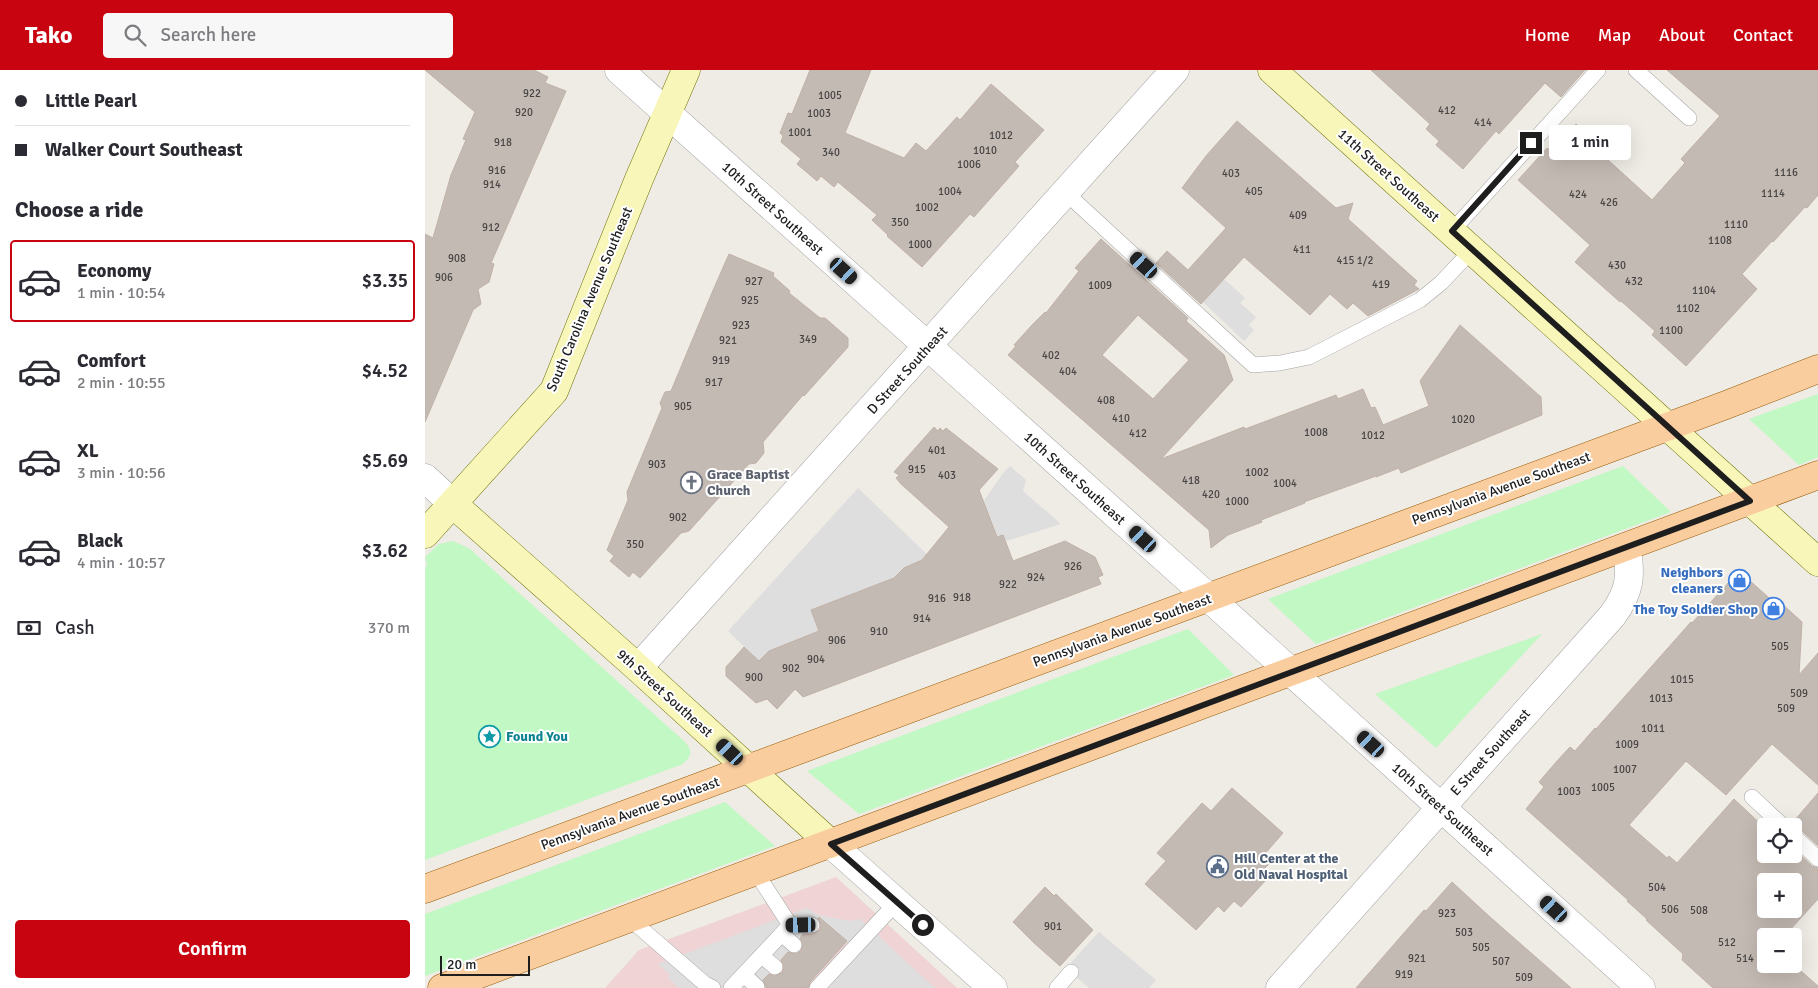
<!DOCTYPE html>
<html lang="en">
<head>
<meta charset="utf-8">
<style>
  :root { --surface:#fff; --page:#f7f7f7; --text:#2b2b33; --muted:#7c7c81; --line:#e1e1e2; --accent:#c90411 }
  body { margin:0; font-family:Signika,sans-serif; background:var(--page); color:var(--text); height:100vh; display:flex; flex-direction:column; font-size:19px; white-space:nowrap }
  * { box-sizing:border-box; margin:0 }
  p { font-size:16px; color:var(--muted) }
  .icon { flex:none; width:28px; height:28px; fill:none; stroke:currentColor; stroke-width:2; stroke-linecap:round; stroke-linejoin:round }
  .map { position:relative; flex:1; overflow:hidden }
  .panel { display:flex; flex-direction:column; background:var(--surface); width:425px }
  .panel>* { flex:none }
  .guide { display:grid; align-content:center; height:110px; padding:0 15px; background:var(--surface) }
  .controls { position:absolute; left:1332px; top:748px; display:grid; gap:10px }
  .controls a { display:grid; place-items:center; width:45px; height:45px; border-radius:5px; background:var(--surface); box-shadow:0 5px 20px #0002; font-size:25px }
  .scale { position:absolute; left:15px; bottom:12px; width:90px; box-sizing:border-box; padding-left:5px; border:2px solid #1e1e1e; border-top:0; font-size:14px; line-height:18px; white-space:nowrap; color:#1e1e1e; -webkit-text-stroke:4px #fff; paint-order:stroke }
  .end { position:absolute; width:22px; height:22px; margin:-11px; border:6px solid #1e1e1e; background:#fff; box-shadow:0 0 0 2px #fff }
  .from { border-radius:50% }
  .bubble { position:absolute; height:35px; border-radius:5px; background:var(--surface); box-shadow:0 5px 20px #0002; font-size:16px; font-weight:600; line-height:35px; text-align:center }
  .car { position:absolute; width:15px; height:30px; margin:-15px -8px; border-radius:6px; box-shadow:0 0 4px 1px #0007; background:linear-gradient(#222 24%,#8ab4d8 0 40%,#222 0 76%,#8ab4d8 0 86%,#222 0) }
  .guide b { display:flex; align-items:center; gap:18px; height:48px; font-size:19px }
  .guide b+b { border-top:1px solid var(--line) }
  .guide i { width:12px; height:12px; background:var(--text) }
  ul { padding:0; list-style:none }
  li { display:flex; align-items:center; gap:15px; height:82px; margin:0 10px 8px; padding:0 5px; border:2px solid transparent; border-radius:5px }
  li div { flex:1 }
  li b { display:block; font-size:19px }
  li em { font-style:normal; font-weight:600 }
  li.on { border-color:var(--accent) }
  li>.icon { width:45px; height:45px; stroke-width:1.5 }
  h2 { padding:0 15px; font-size:22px; line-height:60px }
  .pay { display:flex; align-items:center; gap:12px; height:55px; padding:0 15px; font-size:19px }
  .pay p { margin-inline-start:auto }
  .button { display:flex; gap:10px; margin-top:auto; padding:10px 15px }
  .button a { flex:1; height:58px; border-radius:5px; background:var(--accent); color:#fff; font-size:20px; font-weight:600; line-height:58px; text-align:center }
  header { display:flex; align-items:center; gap:30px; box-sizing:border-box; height:70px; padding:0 25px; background:var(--accent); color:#fff }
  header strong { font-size:24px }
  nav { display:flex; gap:28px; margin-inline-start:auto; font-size:18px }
  .search { width:350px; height:45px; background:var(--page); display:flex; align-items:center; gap:12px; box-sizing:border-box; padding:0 18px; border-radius:5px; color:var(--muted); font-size:19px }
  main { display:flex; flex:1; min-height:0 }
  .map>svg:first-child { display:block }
  .commercial { fill:#f0d4d5 }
  .park { fill:#c2f8c3 }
  .parking { fill:#dedede }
  .building { fill:#c4bab4; stroke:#c0b1a7; fill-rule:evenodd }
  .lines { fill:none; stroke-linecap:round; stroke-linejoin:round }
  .lane-casing { stroke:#a5a5a5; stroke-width:16 }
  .street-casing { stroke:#a5a5a5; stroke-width:29 }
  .secondary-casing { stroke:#6f7407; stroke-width:29 }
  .primary-casing { stroke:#965b03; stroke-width:29 }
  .lane { stroke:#fff; stroke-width:15 }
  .street { stroke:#fff; stroke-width:28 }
  .secondary { stroke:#f8f7b9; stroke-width:28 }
  .primary { stroke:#facd9f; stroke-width:28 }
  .route { stroke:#1e1e1e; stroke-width:6 }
  .labels { text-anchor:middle; stroke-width:4; stroke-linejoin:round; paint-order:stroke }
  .number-label { font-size:11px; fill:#484544 }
  .street-label { font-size:14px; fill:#1e1e1e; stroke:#fff }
  .worship-label { font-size:14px; font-weight:bold; fill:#5b616d; stroke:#fff; text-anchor:start }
  .shop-label { font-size:14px; font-weight:bold; fill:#366cbe; stroke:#fff; text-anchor:end }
  .culture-label { font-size:14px; font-weight:bold; fill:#0d838f; stroke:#fff; text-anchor:start }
  .service-label { font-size:14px; font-weight:bold; fill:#4e5e75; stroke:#fff; text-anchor:start }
</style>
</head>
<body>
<header>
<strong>Tako</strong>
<div class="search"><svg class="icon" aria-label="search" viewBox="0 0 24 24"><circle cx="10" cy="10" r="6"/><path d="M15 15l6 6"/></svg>Search here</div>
<nav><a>Home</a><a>Map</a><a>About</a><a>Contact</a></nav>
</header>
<main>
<section class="panel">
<div class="guide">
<b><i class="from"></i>Little Pearl</b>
<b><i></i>Walker Court Southeast</b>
</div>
<h2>Choose a ride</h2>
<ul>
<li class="on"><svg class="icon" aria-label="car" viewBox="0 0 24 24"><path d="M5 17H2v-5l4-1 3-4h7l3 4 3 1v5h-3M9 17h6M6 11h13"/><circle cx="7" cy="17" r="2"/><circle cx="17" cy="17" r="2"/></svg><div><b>Economy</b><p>1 min · 10:54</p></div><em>$3.35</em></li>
<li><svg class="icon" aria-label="car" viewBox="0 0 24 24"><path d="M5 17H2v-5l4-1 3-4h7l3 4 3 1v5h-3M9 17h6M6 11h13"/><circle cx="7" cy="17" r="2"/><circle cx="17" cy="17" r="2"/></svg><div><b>Comfort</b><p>2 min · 10:55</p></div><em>$4.52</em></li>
<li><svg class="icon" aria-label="car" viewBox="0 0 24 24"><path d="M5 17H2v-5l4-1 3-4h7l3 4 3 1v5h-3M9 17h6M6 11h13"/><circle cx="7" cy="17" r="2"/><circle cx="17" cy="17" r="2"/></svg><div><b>XL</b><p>3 min · 10:56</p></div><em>$5.69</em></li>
<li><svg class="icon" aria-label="car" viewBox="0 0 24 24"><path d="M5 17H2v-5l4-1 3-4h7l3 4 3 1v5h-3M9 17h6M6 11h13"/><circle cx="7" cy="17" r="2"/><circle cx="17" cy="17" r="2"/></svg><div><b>Black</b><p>4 min · 10:57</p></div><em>$3.62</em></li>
</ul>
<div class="pay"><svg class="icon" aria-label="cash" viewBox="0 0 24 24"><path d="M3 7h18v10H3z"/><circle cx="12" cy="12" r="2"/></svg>Cash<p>370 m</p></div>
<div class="button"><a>Confirm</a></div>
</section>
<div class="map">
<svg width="1393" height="918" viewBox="0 0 1393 918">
  <rect width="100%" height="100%" fill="#efebe5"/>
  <path class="commercial" d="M411,807L532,918H180L214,880Z"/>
  <path class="park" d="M1393,324V387L1374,395L1324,349Z
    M1198,396L1246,442L891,574L843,529Z
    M28,471L45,479L260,672C268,681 267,685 258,694L0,790V498L2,496L0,487L14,474Z
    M763,559L809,605L434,744L382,701Z
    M1117,564L1011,678L950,624Z
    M300,732L350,776L0,906V844Z"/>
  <path class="parking" d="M799,209L820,228L815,233L831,247L824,255L829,260L819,271L778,232Z
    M585,396L601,410L598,421L636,454L581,471L578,466L572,467L551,442L579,402Z
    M433,418L510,492L450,540L442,518L386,540L394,561L344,581L334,591L303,561Z
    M382,838L393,845L425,851L435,849L510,918H383L423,873L394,847L331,918H254L243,908L245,905L233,894Z
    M674,862L731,910L724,918H664L641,898Z"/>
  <path class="building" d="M0,0H109L123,7L120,13L141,21L66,193L69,194L64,212L53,219L56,234L48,240L0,352V164L8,168L26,105L41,70L38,69L50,42Z
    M385,0H446L420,63L479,88L491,73L501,81L532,47L535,50L566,14L619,60L590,92L594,96L549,147L545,144L497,197L462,166L463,165L447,150L452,145L413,112L409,117L396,106L392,111L372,94L376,89L356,72L358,66L355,63L363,43L367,44Z
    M946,0H1160L1136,27L1120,13L1074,64L1071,61L1038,99L1011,75L1014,71L1001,59L1005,54Z
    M1242,0H1393V125L1382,138L1380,137L1348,172L1347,171L1317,204L1332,219L1261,296L1227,265L1230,261L1196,231L1195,232L1150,192L1165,175L1093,110L1122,78L1126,81L1151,54L1175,76L1171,79L1227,130L1260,93L1256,89L1295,46Z
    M812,51L911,138L928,133L923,149L992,211L989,215L994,219L943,246L928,233L922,239L905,224L885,245L819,187L776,234L731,193L742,181L763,200L801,158L757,118L781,86Z
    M676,169L763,248L761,251L799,285L808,310L736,389L819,357L820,359L911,325L913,329L938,319L946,338L950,337L958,355L1004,336L995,311L1035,255L1116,327L1117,345L976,403L974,398L951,407V406L879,432L880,433L836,450L837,452L803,465L786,478L784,460L583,285L591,276L589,275L607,255L620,242L621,243L654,201L650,198ZM713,245L764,290L728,329L677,285Z
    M304,184L349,203L348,206L365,221L364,223L395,248H400L423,268V277L379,326L378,325L338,372L339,383L331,393L324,394L264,461L256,463L215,508L208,502L204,507L185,491L189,486L182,480L203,430L202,422L237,338L235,333L240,322L246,321L289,218Z
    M509,357L513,361L515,358L518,361L521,358L573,399L554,420L572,467L578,465L588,491L640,471L670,487L678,505L673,507L676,514L378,627L370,619L352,639L342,629L331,633L301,606V597L319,577L334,591L344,581L394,561L386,540L469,508L479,498L497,490L524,457L476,414L471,408L474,405L469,402Z
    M1314,501L1352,535L1357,534L1377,552L1374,605L1393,583V715L1347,674L1301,725L1261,691L1204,755L1242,788L1244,786L1252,793L1309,729L1341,759V784H1369V779L1387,796L1393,798V829L1364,861L1375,871V880L1369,886V866H1341V894H1368L1393,916V918H1288L1257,890L1258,884L1221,850L1222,849L1202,831L1203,830L1101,739L1119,717L1114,712L1132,691L1145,677L1150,681L1170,658L1171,659L1266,552L1267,553ZM1341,811H1369V839H1341Z
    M807,718L858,763L838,786L845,793L834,804L841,810L816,837L809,831L799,842L793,836L771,860L720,814L741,791L732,783L777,733L786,741Z
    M1393,723V776L1375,759L1369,757V751Z
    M1027,812L1065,847L1146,918H931L999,840L1001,841Z
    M620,817L629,826L631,824L668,860L635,896L608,872L588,852Z
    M394,847L422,871L385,912L383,918H341L338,910L344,904L349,906L357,903L359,898L356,890L363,882L371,884L376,881L378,873L375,868L378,864H387L395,860L396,855L393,848Z"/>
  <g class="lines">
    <defs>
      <path id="lane" d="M1211,0L1264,48
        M640,122L828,295L855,293L884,287L995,230L1016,213L1047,180
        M1027,161L1173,0
        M1327,727L1358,756
        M1369,766L1393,789
        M330,801L365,855
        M204,848L280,914L288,918
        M357,864L369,875
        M337,886L350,897
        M319,905L332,917
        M306,918L365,855H387
        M392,918L472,832
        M632,918L646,902"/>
      <path id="street" d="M194,0L762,508L1216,918
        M0,408L28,434
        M213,598L750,0
        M406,774L568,918
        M855,918L1187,546C1205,522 1207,505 1201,477"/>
      <path id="secondary" d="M847,0L1393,492
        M28,434L213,598L406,774
        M0,464L129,321L214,109L261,0"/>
      <path id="primary" d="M0,819L1301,335L1393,299
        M17,918L1393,405"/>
    </defs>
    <use href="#lane" class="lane-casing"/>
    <use href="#street" class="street-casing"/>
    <use href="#secondary" class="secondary-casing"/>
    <use href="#primary" class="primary-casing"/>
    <use href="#lane" class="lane"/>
    <use href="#street" class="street"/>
    <use href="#secondary" class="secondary"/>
    <use href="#primary" class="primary"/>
  </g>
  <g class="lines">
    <path class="route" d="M498,855L406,774L1325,431L1027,161L1106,73"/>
  </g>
  <defs>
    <symbol id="church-ring" viewBox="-11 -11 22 22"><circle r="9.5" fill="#fff" stroke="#6b7280" stroke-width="1.5"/><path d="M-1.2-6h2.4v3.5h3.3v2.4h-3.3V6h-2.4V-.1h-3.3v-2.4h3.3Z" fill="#6b7280"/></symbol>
    <symbol id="shop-ring" viewBox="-11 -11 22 22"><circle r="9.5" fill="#fff" stroke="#3f7fe0" stroke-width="1.5"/><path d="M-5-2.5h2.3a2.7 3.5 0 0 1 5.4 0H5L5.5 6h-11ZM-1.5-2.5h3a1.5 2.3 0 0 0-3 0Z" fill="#3f7fe0"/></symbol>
    <symbol id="sight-ring" viewBox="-11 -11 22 22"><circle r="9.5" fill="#fff" stroke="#0f9aa8" stroke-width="1.5"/><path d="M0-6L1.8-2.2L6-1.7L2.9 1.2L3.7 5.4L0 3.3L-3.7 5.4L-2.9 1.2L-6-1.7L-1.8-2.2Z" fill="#0f9aa8"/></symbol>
    <symbol id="civic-ring" viewBox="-11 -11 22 22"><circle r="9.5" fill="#fff" stroke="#5c6f8a" stroke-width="1.5"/><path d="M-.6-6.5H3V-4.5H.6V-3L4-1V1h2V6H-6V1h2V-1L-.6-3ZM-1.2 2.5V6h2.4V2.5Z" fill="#5c6f8a"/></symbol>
  </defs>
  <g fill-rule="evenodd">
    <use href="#church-ring" x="254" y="400" width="25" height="25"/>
    <use href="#shop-ring" x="1302" y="498" width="25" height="25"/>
    <use href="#shop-ring" x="1336" y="526" width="25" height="25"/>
    <use href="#sight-ring" x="52" y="654" width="25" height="25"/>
    <use href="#civic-ring" x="780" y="784" width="25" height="25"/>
  </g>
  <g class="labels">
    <g class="number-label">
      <text x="107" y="27">922</text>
      <text x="405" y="29">1005</text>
      <text x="1022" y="44">412</text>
      <text x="99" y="46">920</text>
      <text x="394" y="47">1003</text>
      <text x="1058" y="56">414</text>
      <text x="375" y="66">1001</text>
      <text x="576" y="69">1012</text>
      <text x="78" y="76">918</text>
      <text x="560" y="84">1010</text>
      <text x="406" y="86">340</text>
      <text x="544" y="98">1006</text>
      <text x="72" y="104">916</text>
      <text x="1361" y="106">1116</text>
      <text x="806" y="107">403</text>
      <text x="67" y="118">914</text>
      <text x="525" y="125">1004</text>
      <text x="829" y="125">405</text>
      <text x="1348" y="127">1114</text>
      <text x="1153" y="128">424</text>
      <text x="1184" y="136">426</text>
      <text x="502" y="141">1002</text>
      <text x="873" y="149">409</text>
      <text x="475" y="156">350</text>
      <text x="1311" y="158">1110</text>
      <text x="66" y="161">912</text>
      <text x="1295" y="174">1108</text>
      <text x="495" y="178">1000</text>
      <text x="877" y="183">411</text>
      <text x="32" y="192">908</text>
      <text x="930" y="194">415 1/2</text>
      <text x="1192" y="199">430</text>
      <text x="19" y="211">906</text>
      <text x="329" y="215">927</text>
      <text x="1209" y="215">432</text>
      <text x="956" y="218">419</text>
      <text x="675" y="219">1009</text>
      <text x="1279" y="224">1104</text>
      <text x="325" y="234">925</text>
      <text x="1263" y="242">1102</text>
      <text x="316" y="259">923</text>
      <text x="1246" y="264">1100</text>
      <text x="383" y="273">349</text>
      <text x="303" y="274">921</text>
      <text x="626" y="289">402</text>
      <text x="296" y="294">919</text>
      <text x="643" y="305">404</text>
      <text x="289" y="316">917</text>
      <text x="681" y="334">408</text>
      <text x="258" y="340">905</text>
      <text x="696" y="352">410</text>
      <text x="1038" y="353">1020</text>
      <text x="891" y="366">1008</text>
      <text x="713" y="367">412</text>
      <text x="948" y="369">1012</text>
      <text x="512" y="384">401</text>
      <text x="232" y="398">903</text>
      <text x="492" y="403">915</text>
      <text x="832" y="406">1002</text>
      <text x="522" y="409">403</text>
      <text x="766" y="414">418</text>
      <text x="860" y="417">1004</text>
      <text x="786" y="428">420</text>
      <text x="812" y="435">1000</text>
      <text x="253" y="451">902</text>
      <text x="210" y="478">350</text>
      <text x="648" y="500">926</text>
      <text x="611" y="511">924</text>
      <text x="583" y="518">922</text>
      <text x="537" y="531">918</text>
      <text x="512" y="532">916</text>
      <text x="497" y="552">914</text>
      <text x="454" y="565">910</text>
      <text x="412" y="574">906</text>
      <text x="1355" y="580">505</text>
      <text x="391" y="593">904</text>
      <text x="366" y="602">902</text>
      <text x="329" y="611">900</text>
      <text x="1257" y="613">1015</text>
      <text x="1374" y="627">509</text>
      <text x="1236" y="632">1013</text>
      <text x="1361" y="642">509</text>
      <text x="1228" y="662">1011</text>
      <text x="1202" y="678">1009</text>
      <text x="1200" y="703">1007</text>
      <text x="1178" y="721">1005</text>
      <text x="1144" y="725">1003</text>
      <text x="1232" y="821">504</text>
      <text x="1245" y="843">506</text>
      <text x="1274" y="844">508</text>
      <text x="1022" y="847">923</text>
      <text x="628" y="860">901</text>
      <text x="1039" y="866">503</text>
      <text x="1302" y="876">512</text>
      <text x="1056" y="881">505</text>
      <text x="992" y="892">921</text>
      <text x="1320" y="892">514</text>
      <text x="1076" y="895">507</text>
      <text x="979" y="908">919</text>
      <text x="1099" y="911">509</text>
    </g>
    <g class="street-label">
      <text transform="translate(964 105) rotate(42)" y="5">11th Street Southeast</text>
      <text transform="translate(348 138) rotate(42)" y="5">10th Street Southeast</text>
      <text transform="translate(164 229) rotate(-67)" y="5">South Carolina Avenue Southeast</text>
      <text transform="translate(482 300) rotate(-48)" y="5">D Street Southeast</text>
      <text transform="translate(650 408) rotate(42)" y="5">10th Street Southeast</text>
      <text transform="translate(1076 418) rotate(-20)" y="5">Pennsylvania Avenue Southeast</text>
      <text transform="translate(697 560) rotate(-20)" y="5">Pennsylvania Avenue Southeast</text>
      <text transform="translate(240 623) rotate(42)" y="5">9th Street Southeast</text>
      <text transform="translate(1065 682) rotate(-48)" y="5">E Street Southeast</text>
      <text transform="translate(1018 739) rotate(42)" y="5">10th Street Southeast</text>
      <text transform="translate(205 743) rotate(-20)" y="5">Pennsylvania Avenue Southeast</text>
    </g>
    <g class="worship-label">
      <text x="282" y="409">Grace Baptist<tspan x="282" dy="16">Church</tspan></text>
    </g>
    <g class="shop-label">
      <text x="1298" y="507">Neighbors<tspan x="1298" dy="16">cleaners</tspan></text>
      <text x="1333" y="544">The Toy Soldier Shop</text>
    </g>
    <g class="culture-label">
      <text x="81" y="671">Found You</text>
    </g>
    <g class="service-label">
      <text x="809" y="793">Hill Center at the<tspan x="809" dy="16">Old Naval Hospital</tspan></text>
    </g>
  </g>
</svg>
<div class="controls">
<a><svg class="icon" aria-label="locate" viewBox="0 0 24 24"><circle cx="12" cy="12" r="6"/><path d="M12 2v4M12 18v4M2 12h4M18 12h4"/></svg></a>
<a>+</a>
<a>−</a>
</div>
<div class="scale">20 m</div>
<i class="end from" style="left:498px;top:855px"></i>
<i class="end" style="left:1106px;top:73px"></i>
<div class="bubble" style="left:1124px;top:55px;width:82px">1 min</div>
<i class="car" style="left:719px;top:195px;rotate:312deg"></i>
<i class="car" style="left:419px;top:201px;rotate:132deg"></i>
<i class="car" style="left:718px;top:469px;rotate:312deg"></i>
<i class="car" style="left:946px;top:674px;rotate:312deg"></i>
<i class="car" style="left:305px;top:682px;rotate:313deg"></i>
<i class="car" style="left:1129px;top:839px;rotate:312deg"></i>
<i class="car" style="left:376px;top:855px;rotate:269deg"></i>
</div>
</main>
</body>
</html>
